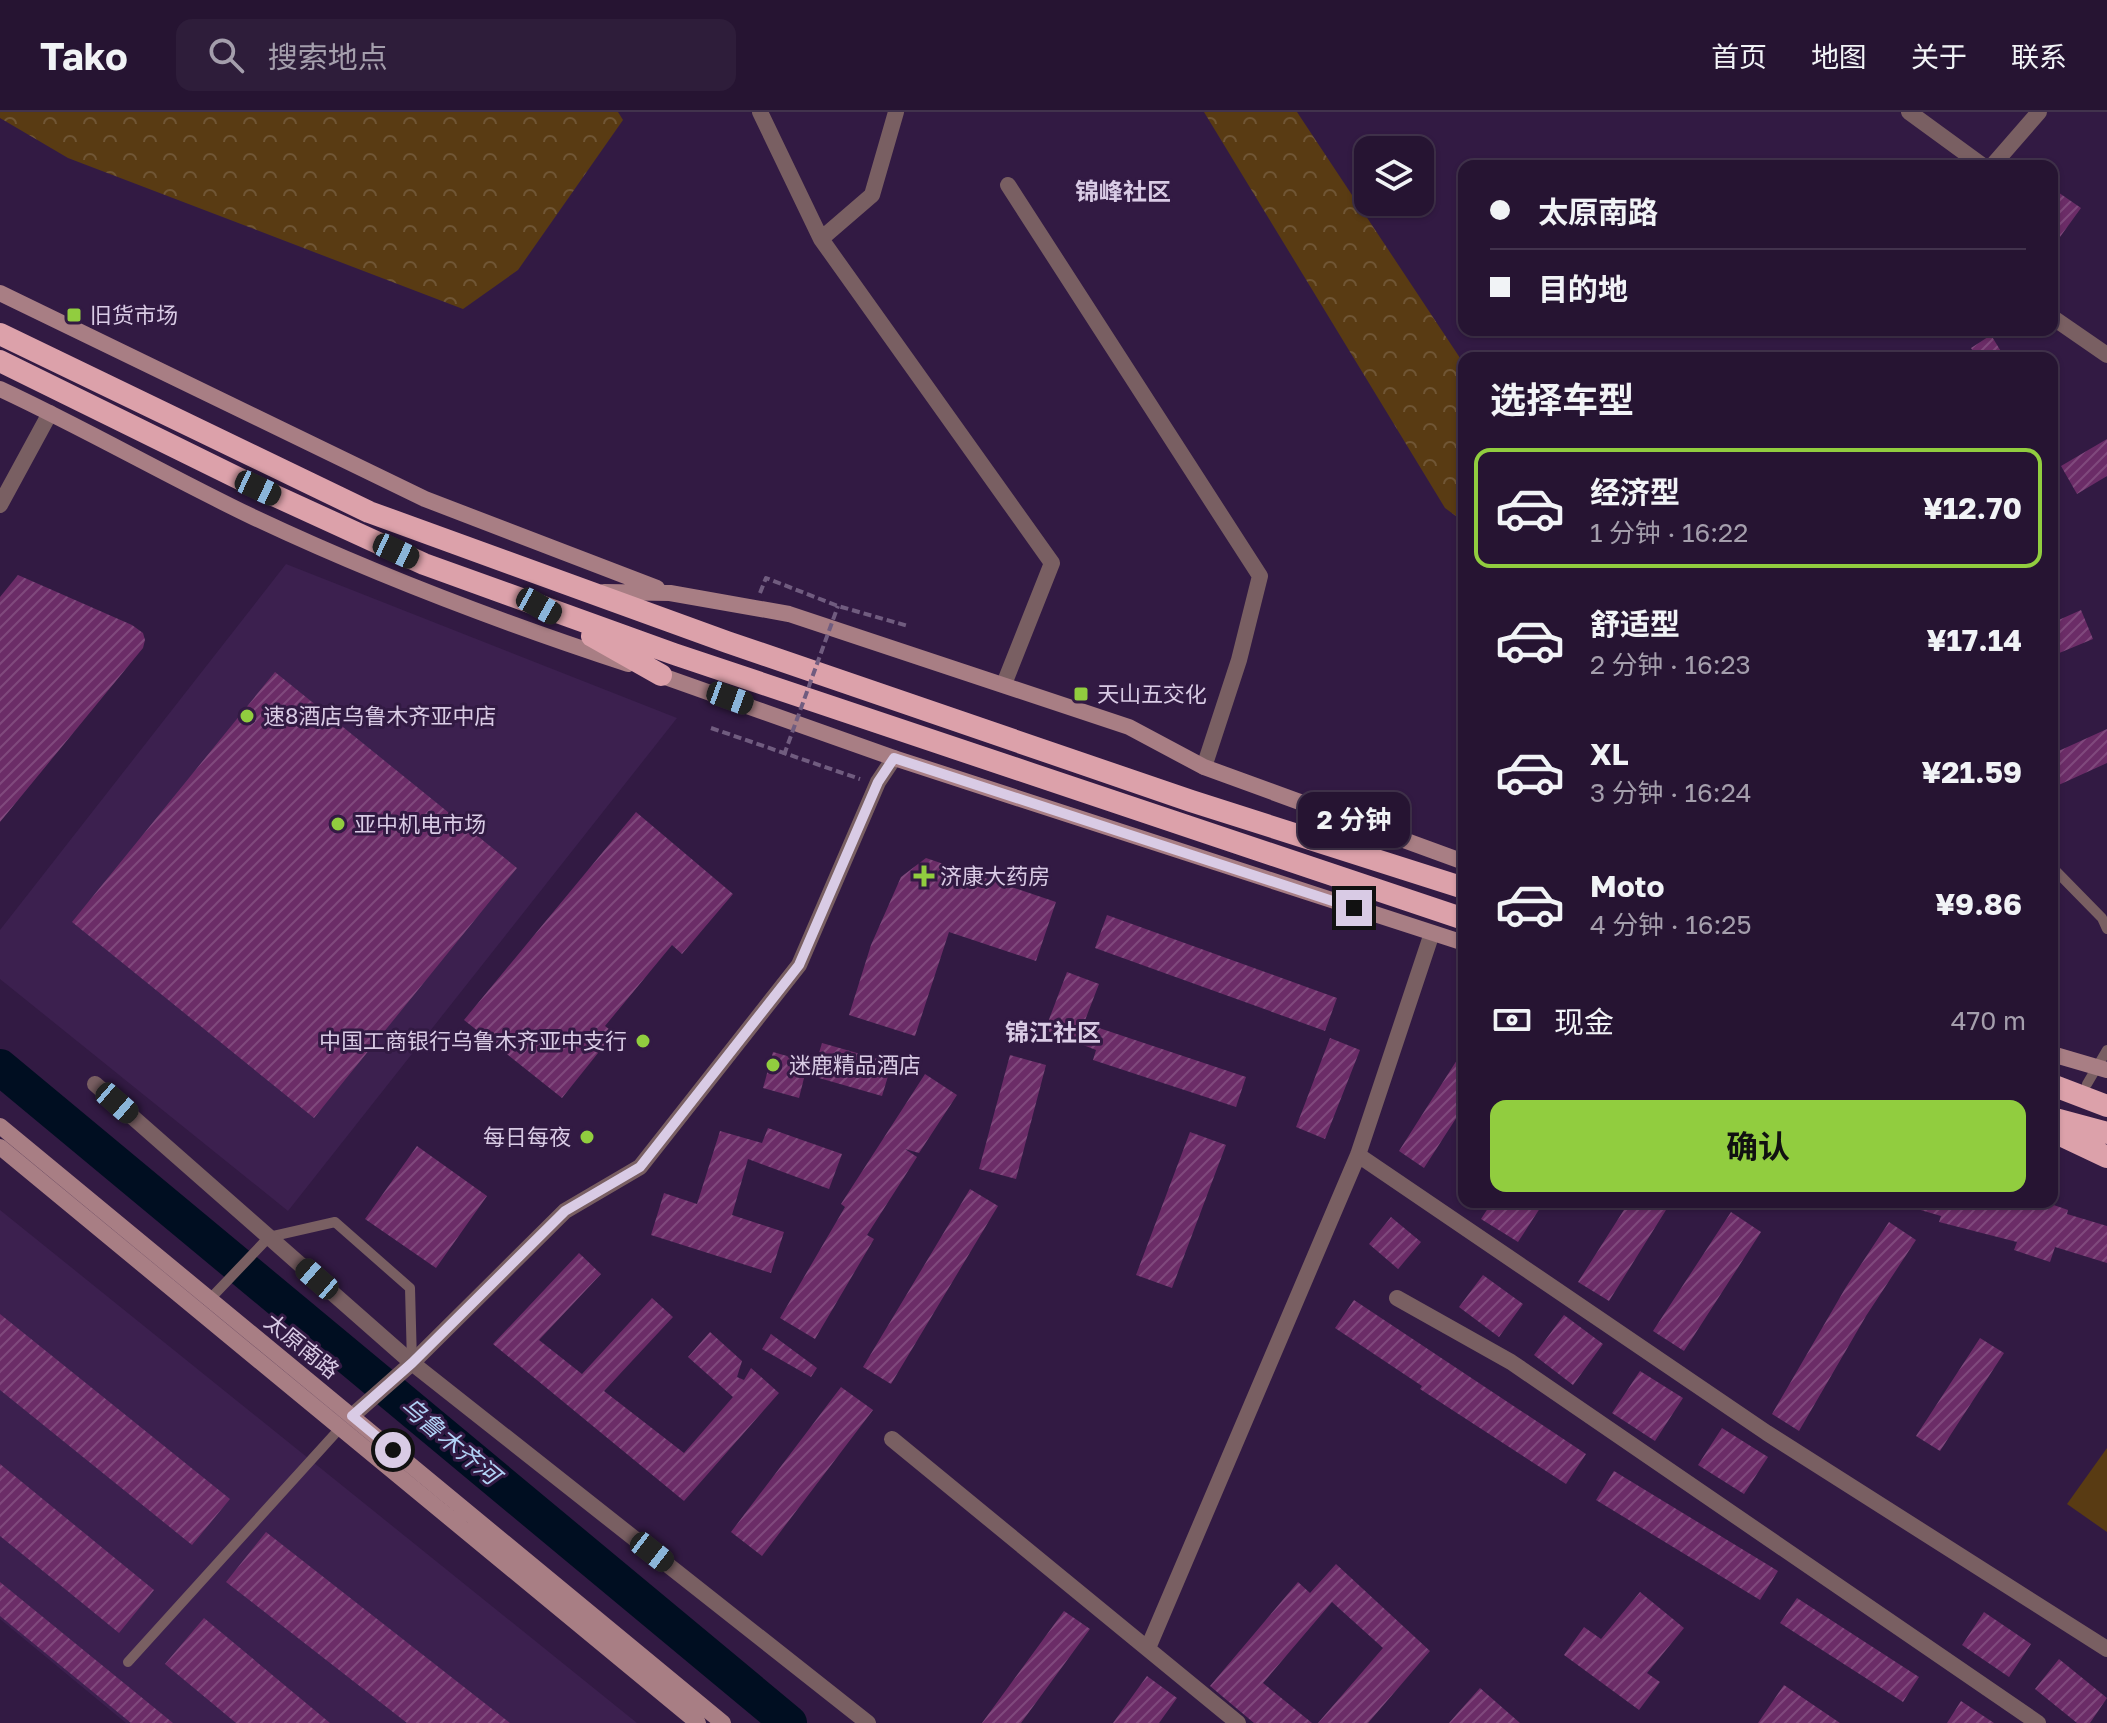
<!DOCTYPE html>
<html lang="zh">
<head>
<meta charset="utf-8">
<style>
  :root { --surface:#261432; --page:#2e1d3a; --text:#f1f3f6; --muted:#a49eac; --line:#42334d; --accent:#91cd3f }
  body { margin:0; font-family:"Golos Text","Noto Sans SC",sans-serif; background:var(--page); color:var(--text); height:100vh; display:flex; flex-direction:column; font-size:30px; white-space:nowrap }
  * { box-sizing:border-box; margin:0 }
  p { font-size:26px; color:var(--muted) }
  .icon { flex:none; width:44px; height:44px; fill:none; stroke:currentColor; stroke-width:2; stroke-linecap:round; stroke-linejoin:round }
  .map { position:relative; flex:1; overflow:hidden }
  .drawer { position:absolute; left:1458px; top:240px; width:600px; height:856px; display:flex; flex-direction:column; background:var(--surface); border-radius:16px; box-shadow:0 2px 6px #0004,0 0 0 2px var(--line) }
  .drawer>* { flex:none }
  .banner { position:absolute; left:1458px; top:48px; width:600px; height:176px; border-radius:16px; box-shadow:0 2px 6px #0004,0 0 0 2px var(--line); display:grid; align-content:center; height:176px; padding:0 32px; background:var(--surface) }
  .buttons { position:absolute; left:1354px; top:24px; display:grid; gap:16px }
  .buttons a { display:grid; place-items:center; width:80px; height:80px; border-radius:16px; background:var(--surface); box-shadow:0 2px 6px #0004,0 0 0 2px var(--line); font-size:40px }
  .end { position:absolute; width:36px; height:36px; margin:-18px; border:10px solid #d9cbe5; background:#111; box-shadow:0 0 0 4px #111 }
  .from { border-radius:50% }
  .bubble { position:absolute; height:56px; border-radius:16px; background:var(--surface); box-shadow:0 2px 6px #0004,0 0 0 2px var(--line); font-size:26px; font-weight:700; line-height:56px; text-align:center }
  .car { position:absolute; width:24px; height:48px; margin:-24px -12px; border-radius:10px; box-shadow:0 0 6px 2px #0007; background:linear-gradient(#222 24%,#8ab4d8 0 40%,#222 0 76%,#8ab4d8 0 86%,#222 0) }
  .banner b { display:flex; align-items:center; gap:28px; height:76px; font-size:30px }
  .banner b+b { border-top:2px solid var(--line) }
  .banner i { width:20px; height:20px; background:var(--text) }
  ul { padding:0; list-style:none }
  li { display:flex; align-items:center; gap:24px; height:120px; margin:0 16px 12px; padding:0 16px; border:4px solid transparent; border-radius:16px }
  li div { flex:1 }
  li b { display:block; font-size:30px }
  li em { font-style:normal; font-weight:700 }
  li.selected { border-color:var(--accent) }
  li>.icon { width:72px; height:72px; stroke-width:1.5 }
  h2 { padding:0 32px; font-size:36px; line-height:96px }
  .pay { display:flex; align-items:center; gap:20px; height:88px; padding:0 32px; font-size:30px }
  .pay p { margin-inline-start:auto }
  .cta { display:flex; gap:16px; margin-top:auto; padding:16px 32px }
  .cta a { flex:1; height:92px; border-radius:16px; background:var(--accent); color:#111; font-size:32px; font-weight:700; line-height:92px; text-align:center }
  header { display:flex; align-items:center; gap:48px; box-sizing:border-box; height:112px; padding:0 40px; background:var(--surface); border-bottom:2px solid var(--line) }
  header strong { font-size:38px }
  nav { display:flex; gap:44px; margin-inline-start:auto; font-size:28px }
  .search { width:560px; height:72px; background:var(--page); display:flex; align-items:center; gap:20px; box-sizing:border-box; padding:0 28px; border-radius:16px; color:var(--muted); font-size:30px }
  .map>svg:first-child { display:block }
  .built { fill:#3c204f }
  .forest { fill:url(#forest-crowns) }
  .green { fill:#593b13 }
  .lines { fill:none; stroke-linecap:round; stroke-linejoin:round }
  .river { stroke:#000e21; stroke-width:36 }
  .building { fill:url(#building-hatch) }
  .path { stroke:#705c7f; stroke-width:4; stroke-dasharray:8 4; stroke-linecap:butt }
  .service { stroke:#795f62; stroke-width:10 }
  .minor { stroke:#795f62; stroke-width:16 }
  .secondary { stroke:#a87e84; stroke-width:16 }
  .trunk { stroke:#dca1aa; stroke-width:22 }
  .path-bridge { stroke:#705c7f; stroke-width:4; stroke-dasharray:8 4; stroke-linecap:butt }
  .route { stroke:#d9cbe5; stroke-width:10 }
  .poi-dot { fill:#91cd3f; stroke:#321a43; stroke-width:3 }
  .labels { text-anchor:middle; stroke-width:6; stroke-linejoin:round; paint-order:stroke }
  .poi-label { font-size:22px; fill:#d9cbe5; stroke:#321a43; text-anchor:start }
  .street-label { font-size:22px; fill:#d9cbe5; stroke:#321a43 }
  .neighbourhood-label { font-size:24px; font-weight:bold; fill:#d9cbe5; stroke:#321a43 }
  .water-label { font-size:24px; font-style:italic; fill:#b1d2f5; stroke:#321a43 }
</style>
</head>
<body>
<header>
<strong>Tako</strong>
<div class="search"><svg class="icon" aria-label="search" viewBox="0 0 24 24"><circle cx="10" cy="10" r="6"/><path d="M15 15l6 6"/></svg>搜索地点</div>
<nav><a>首页</a><a>地图</a><a>关于</a><a>联系</a></nav>
</header>
<div class="map">
<svg width="2107" height="1611" viewBox="0 0 2107 1611">
  <defs>
    <pattern id="forest-crowns" width="20" height="18" patternUnits="userSpaceOnUse" patternTransform="scale(2)"><rect width="20" height="18" fill="#593b13"/><path d="M2 6a3 3 0 1 1 6 0M12 15a3 3 0 1 1 6 0" fill="none" stroke="#705635"/></pattern>
    <pattern id="building-hatch" width="6" height="6" patternUnits="userSpaceOnUse" patternTransform="scale(2)"><rect width="6" height="6" fill="#6b2c67"/><path d="M-1 1l2-2M0 6l6-6M5 7l2-2" fill="none" stroke="#80497d"/></pattern>
  </defs>
  <rect width="100%" height="100%" fill="#321a43"/>
  <path class="built" d="M286,452L677,606L288,1099L0,867V818Z
    M0,1098L637,1611H126L0,1507Z"/>
  <path class="forest" d="M0,0H618L623,8L518,158L463,197L68,46L0,6Z
    M1204,0H1297L1464,252V410L1445,396Z"/>
  <path class="green" d="M2107,1336V1420L2067,1392Z"/>
  <g class="lines">
    <path class="river" d="M0,955L789,1611"/>
  </g>
  <path class="building" d="M2052,76L2081,96L2052,136Z
    M1991,223L2005,246H1977L1971,236Z
    M2107,327V364L2077,382L2061,354Z
    M18,463L132,513L143,521L145,528L143,536L0,710V485Z
    M2081,498L2093,527L2052,544V511Z
    M275,560L517,756L314,1006L72,810Z
    M2107,617V651L2052,676V642Z
    M636,700L733,782L682,842L672,833L605,914L614,921L562,986L464,908Z
    M926,746L1056,790L1036,849L949,820L915,924L849,903L871,833L901,765Z
    M1107,803L1337,886L1325,919L1095,836Z
    M1067,860L1099,872L1084,911L1246,965L1236,995L1093,948L1096,938L1045,918Z
    M1330,926L1360,938L1325,1027L1296,1015Z
    M822,931L892,951L882,984L812,964Z
    M1464,937V994L1424,1056L1399,1039Z
    M773,940L808,950L799,986L763,976Z
    M1010,943L1046,953L1016,1067L979,1057Z
    M925,962L957,983L919,1041L905,1037L917,1045L867,1123L874,1127L815,1227L780,1206L845,1095L841,1092Z
    M768,1016L842,1042L829,1077L748,1047L732,1103L784,1120L771,1161L651,1123L664,1081L697,1092L720,1019L762,1031Z
    M1190,1020L1226,1033L1172,1176L1136,1163Z
    M417,1034L487,1084L436,1156L365,1107Z
    M970,1077L998,1094L891,1272L863,1255Z
    M1492,1090H1544L1518,1130L1481,1107Z
    M1629,1090H1671L1609,1189L1578,1170Z
    M1908,1090H2045L2068,1098L2067,1102L2107,1114V1151L2055,1135L2050,1150L2014,1138L2017,1130L1939,1110L1941,1104L1907,1094Z
    M1731,1100L1761,1120L1684,1239L1653,1219Z
    M1391,1105L1421,1130L1398,1157L1369,1132Z
    M1889,1110L1916,1128L1866,1204L1799,1319L1772,1302L1846,1175Z
    M579,1141L601,1162L539,1228L582,1262L652,1186L673,1205L604,1279L684,1341L733,1285L688,1245L710,1220L742,1249L737,1265L744,1268L751,1256L779,1281L684,1389L493,1232Z
    M1483,1163L1523,1192L1499,1225L1459,1195Z
    M1354,1188L1586,1342L1566,1372L1420,1277L1422,1274L1335,1216Z
    M0,1202L230,1387L192,1433L0,1278Z
    M1564,1203L1603,1232L1573,1273L1534,1243Z
    M771,1222L817,1256L811,1265L762,1237Z
    M1980,1226L2004,1241L1940,1339L1916,1324Z
    M1640,1259L1683,1286L1655,1329L1612,1301Z
    M841,1275L873,1298L762,1444L731,1420Z
    M1722,1316L1768,1345L1744,1382L1698,1353Z
    M0,1352L154,1478L119,1521L0,1424Z
    M1614,1359L1778,1459L1760,1488L1596,1388Z
    M266,1420L510,1611H407L226,1470Z
    M1336,1452L1430,1539L1368,1611H1318L1383,1536L1332,1490L1263,1571L1312,1611H1254L1210,1574L1298,1470L1310,1481Z
    M0,1470L173,1611H131L0,1504Z
    M1640,1480L1684,1516L1647,1561L1660,1570L1639,1598L1564,1543L1584,1515L1601,1527Z
    M1797,1486L1919,1565L1903,1590L1780,1511Z
    M1064,1499L1090,1517L1021,1611H982Z
    M1984,1500L2031,1532L2009,1565L1962,1533Z
    M204,1506L330,1611H236L165,1552Z
    M2059,1547L2107,1586L2090,1611H2077L2035,1577Z
    M1147,1564L1177,1586L1159,1611H1113Z
    M1784,1573L1840,1611H1758Z
    M1480,1576L1520,1611H1449Z
    M1961,1589L1994,1611H1947Z"/>
  <g class="lines">
    <path class="path" d="M760,481L766,466L838,494L908,514
      M711,616L860,667"/>
    <path class="service" d="M2052,755L2102,806L2107,817
      M2087,972L2107,938
      M210,1187L269,1125L335,1110L410,1176L412,1251
      M128,1550L342,1314"/>
    <path class="minor" d="M760,0L821,127L1052,451L1004,572
      M1909,0L1983,54
      M1992,54L2039,0
      M1008,73L1260,464L1239,548L1204,655
      M821,127L872,83L896,0
      M2052,205L2107,243
      M0,393L50,301
      M95,972L412,1251L868,1611
      M1358,1043L1767,1321L2107,1537
      M1397,1186L1511,1250L2038,1611
      M352,1304L412,1251L565,1099L640,1055L799,853L878,670L894,646
      M892,1327L1238,1611
      M1148,1536L1358,1043L1432,821"/>
    <path class="secondary" d="M0,181L425,387L657,476
      M0,277C86,317 169,365 255,406C376,463 500,510 628,552
      M604,480L670,481L789,502L1129,615L1204,655L1464,750
      M654,561L894,646L1464,831
      M2052,942L2107,958
      M0,1014L723,1611
      M0,1035L698,1611"/>
    <path class="trunk" d="M0,222L369,400L727,530L1191,689L1464,776
      M0,249L258,376L424,452L674,542L1464,807
      M592,524L661,563
      M2052,973L2107,994
      M2052,1006L2107,1021
      M2052,1019L2107,1045"/>
    <path class="path-bridge" d="M784,643L838,494"/>
  </g>
  <g class="lines">
    <path class="route" d="M393,1338L352,1304L412,1251L565,1099L640,1055L799,853L878,670L894,646L1354,796"/>
  </g>
  <g class="poi-dot">
    <rect x="66" y="195" width="16" height="16" rx="4"/>
    <rect x="1073" y="574" width="16" height="16" rx="4"/>
    <circle cx="247" cy="604" r="8"/>
    <circle cx="338" cy="712" r="8"/>
    <path d="M920 752h8v8h8v8h-8v8h-8v-8h-8v-8h8z"/>
    <circle cx="643" cy="929" r="8"/>
    <circle cx="773" cy="953" r="8"/>
    <circle cx="587" cy="1025" r="8"/>
  </g>
  <g class="labels">
    <g class="poi-label">
      <text x="90" y="211">旧货市场</text>
      <text x="1097" y="590">天山五交化</text>
      <text x="263" y="612">速8酒店乌鲁木齐亚中店</text>
      <text x="354" y="720">亚中机电市场</text>
      <text x="940" y="772">济康大药房</text>
      <text x="627" y="937" text-anchor="end">中国工商银行乌鲁木齐亚中支行</text>
      <text x="789" y="961">迷鹿精品酒店</text>
      <text x="571" y="1033" text-anchor="end">每日每夜</text>
    </g>
    <g class="street-label">
      <text transform="translate(302 1234) rotate(39)" y="8">太原南路</text>
    </g>
    <g class="neighbourhood-label">
      <text x="1123" y="88">锦峰社区</text>
      <text x="1053" y="929">锦江社区</text>
    </g>
    <g class="water-label">
      <text transform="translate(450 1329) rotate(40)" y="8">乌鲁木齐河</text>
    </g>
  </g>
</svg>
<div class="buttons">
<a><svg class="icon" aria-label="layers" viewBox="0 0 24 24"><path d="M12 4l9 5-9 5-9-5zM3 14l9 5 9-5"/></svg></a>
</div>
<i class="end from" style="left:393px;top:1338px"></i>
<i class="end" style="left:1354px;top:796px"></i>
<div class="bubble" style="left:1298px;top:680px;width:112px">2 分钟</div>
<i class="car" style="left:258px;top:376px;rotate:115deg"></i>
<i class="car" style="left:396px;top:439px;rotate:115deg"></i>
<i class="car" style="left:539px;top:494px;rotate:119deg"></i>
<i class="car" style="left:730px;top:586px;rotate:110deg"></i>
<i class="car" style="left:117px;top:991px;rotate:131deg"></i>
<i class="car" style="left:317px;top:1167px;rotate:311deg"></i>
<i class="car" style="left:652px;top:1440px;rotate:128deg"></i>
<div class="banner">
<b><i class="from"></i>太原南路</b>
<b><i></i>目的地</b>
</div>
<section class="drawer">
<h2>选择车型</h2>
<ul>
<li class="selected"><svg class="icon" aria-label="car" viewBox="0 0 24 24"><path d="M5 17H2v-5l4-1 3-4h7l3 4 3 1v5h-3M9 17h6M6 11h13"/><circle cx="7" cy="17" r="2"/><circle cx="17" cy="17" r="2"/></svg><div><b>经济型</b><p>1 分钟 · 16:22</p></div><em>¥12.70</em></li>
<li><svg class="icon" aria-label="car" viewBox="0 0 24 24"><path d="M5 17H2v-5l4-1 3-4h7l3 4 3 1v5h-3M9 17h6M6 11h13"/><circle cx="7" cy="17" r="2"/><circle cx="17" cy="17" r="2"/></svg><div><b>舒适型</b><p>2 分钟 · 16:23</p></div><em>¥17.14</em></li>
<li><svg class="icon" aria-label="car" viewBox="0 0 24 24"><path d="M5 17H2v-5l4-1 3-4h7l3 4 3 1v5h-3M9 17h6M6 11h13"/><circle cx="7" cy="17" r="2"/><circle cx="17" cy="17" r="2"/></svg><div><b>XL</b><p>3 分钟 · 16:24</p></div><em>¥21.59</em></li>
<li><svg class="icon" aria-label="car" viewBox="0 0 24 24"><path d="M5 17H2v-5l4-1 3-4h7l3 4 3 1v5h-3M9 17h6M6 11h13"/><circle cx="7" cy="17" r="2"/><circle cx="17" cy="17" r="2"/></svg><div><b>Moto</b><p>4 分钟 · 16:25</p></div><em>¥9.86</em></li>
</ul>
<div class="pay"><svg class="icon" aria-label="cash" viewBox="0 0 24 24"><path d="M3 7h18v10H3z"/><circle cx="12" cy="12" r="2"/></svg>现金<p>470 m</p></div>
<div class="cta"><a>确认</a></div>
</section>
</div>
</body>
</html>
